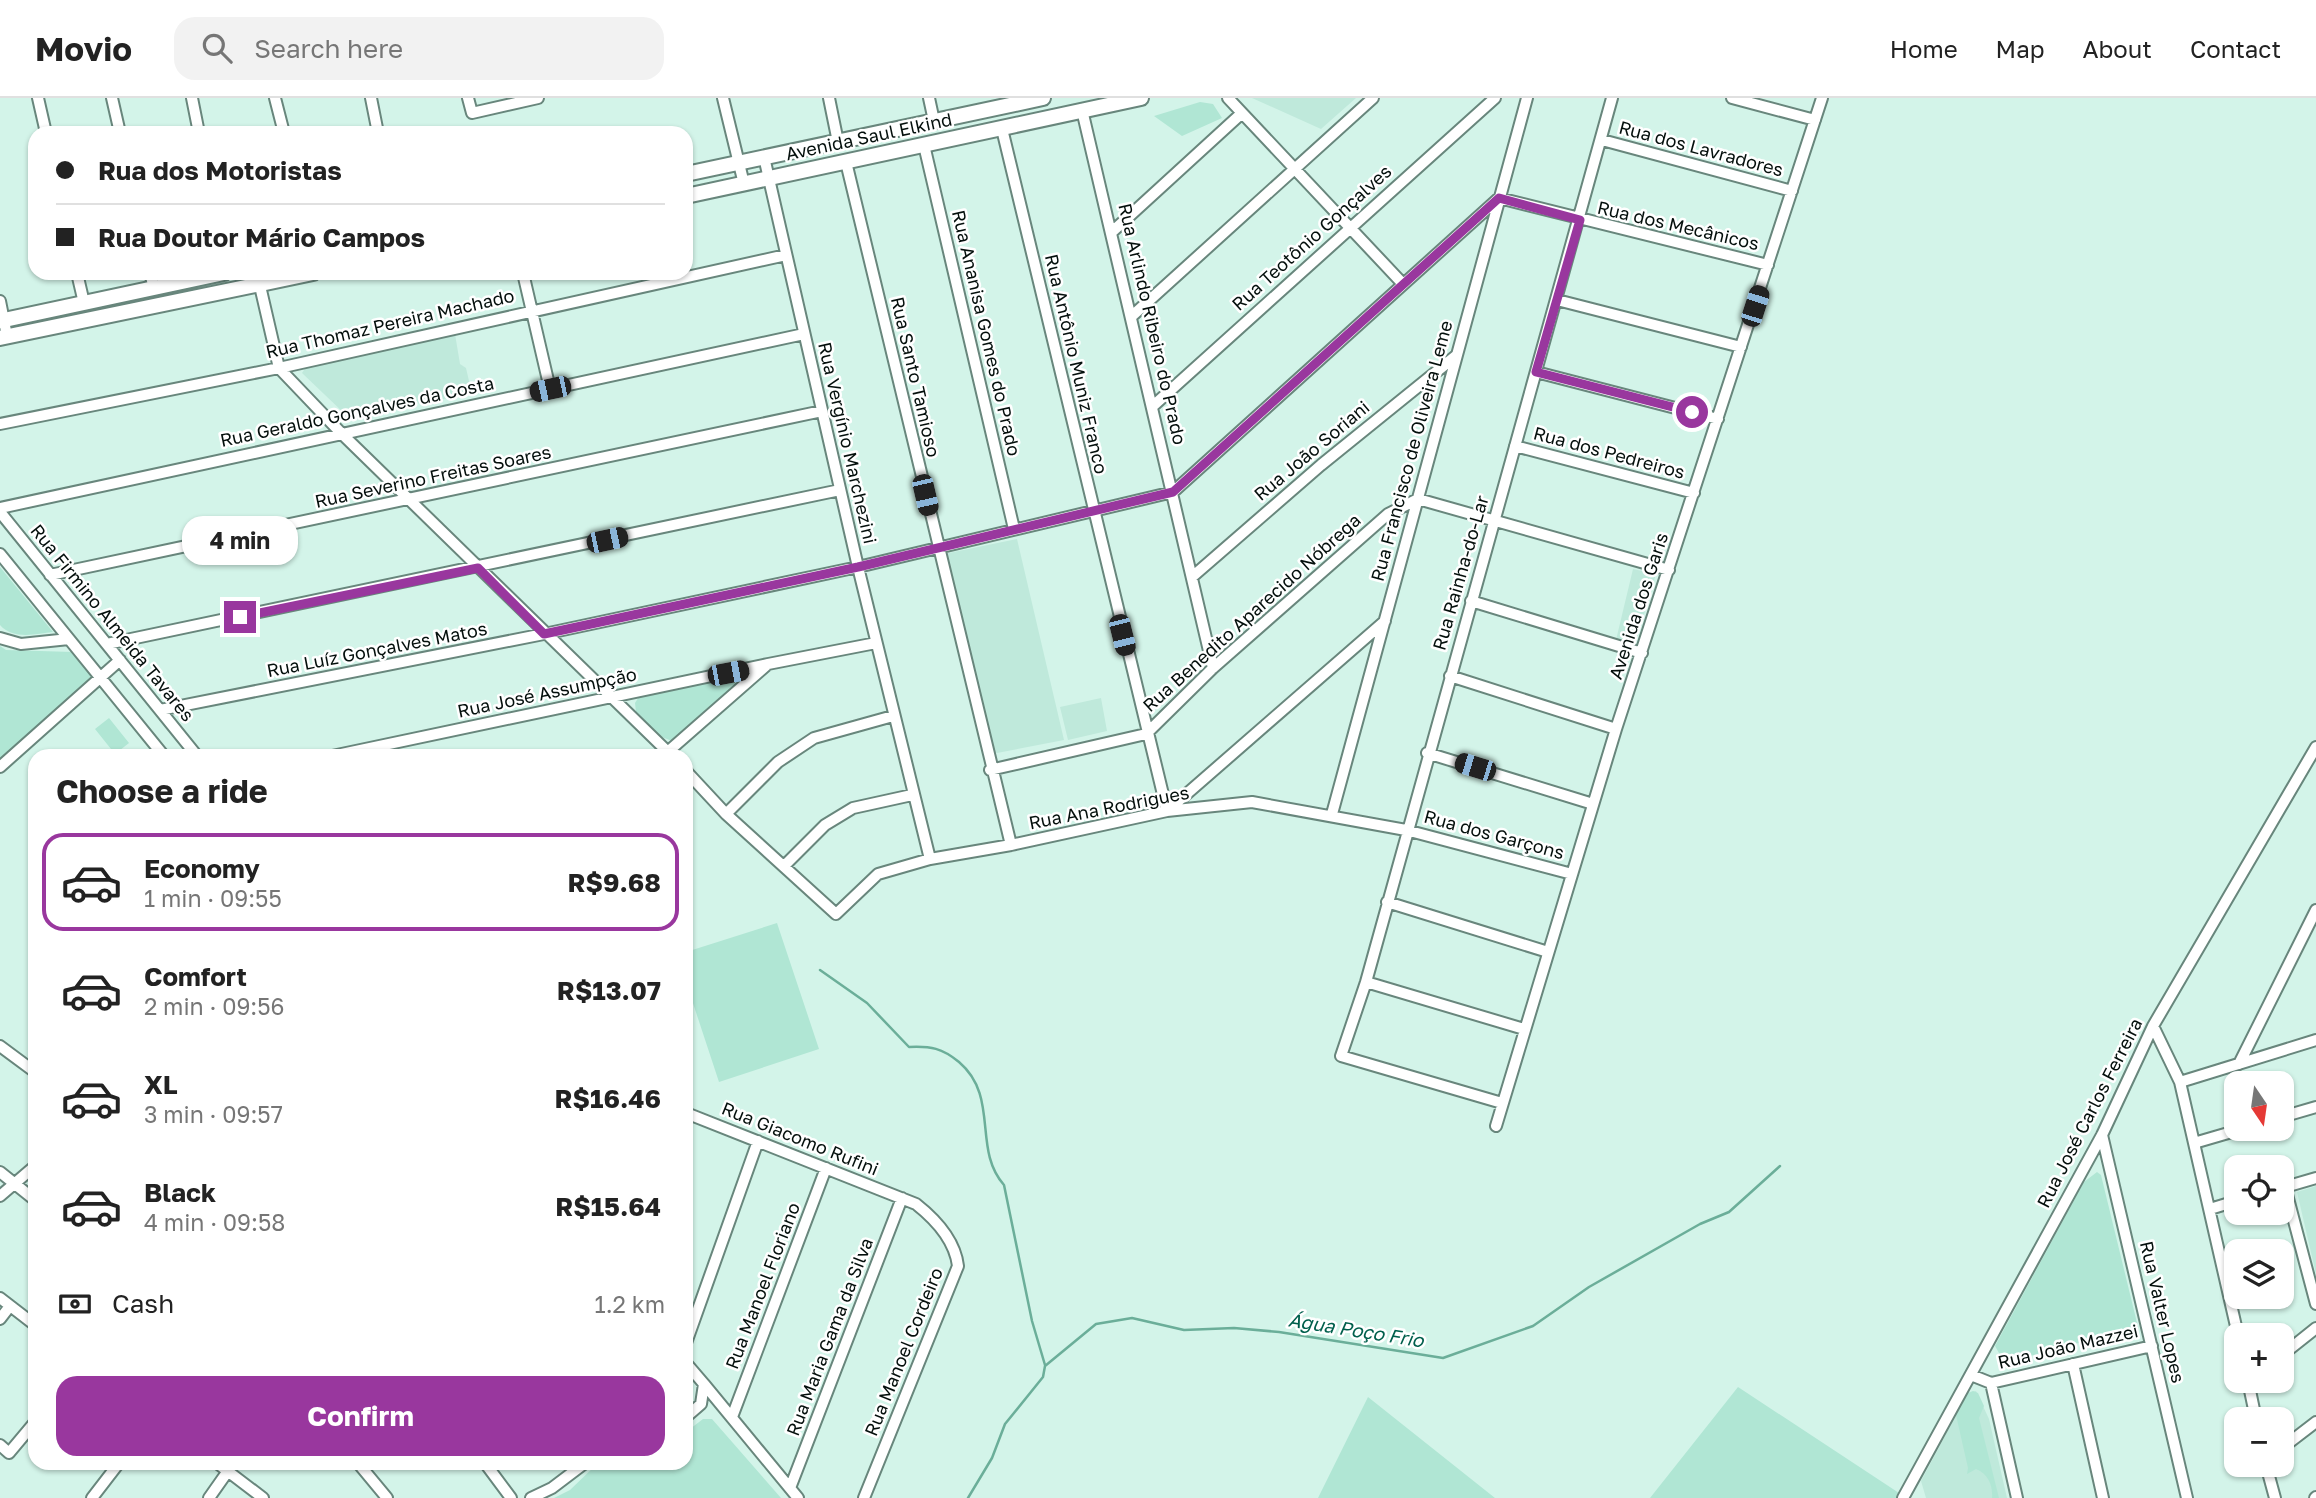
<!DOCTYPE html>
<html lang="en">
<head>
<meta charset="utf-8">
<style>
  :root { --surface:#fff; --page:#f2f2f2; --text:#222; --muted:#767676; --line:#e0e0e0; --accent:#99379e }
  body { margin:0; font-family:"Golos Text",sans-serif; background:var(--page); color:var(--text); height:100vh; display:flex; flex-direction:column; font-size:26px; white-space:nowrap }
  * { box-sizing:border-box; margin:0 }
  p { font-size:23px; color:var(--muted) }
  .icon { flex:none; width:38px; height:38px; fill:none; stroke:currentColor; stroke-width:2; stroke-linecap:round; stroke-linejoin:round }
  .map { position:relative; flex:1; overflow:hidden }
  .details { position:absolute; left:28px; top:651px; width:665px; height:721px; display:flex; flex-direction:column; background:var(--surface); border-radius:21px; box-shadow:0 2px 5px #0004 }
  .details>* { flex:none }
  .top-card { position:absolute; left:28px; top:28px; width:665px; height:154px; border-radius:21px; box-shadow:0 2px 5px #0004; display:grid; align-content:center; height:154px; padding:0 28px; background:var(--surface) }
  .needle { width:46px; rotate:167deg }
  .fabs { position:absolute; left:2224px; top:973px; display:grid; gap:14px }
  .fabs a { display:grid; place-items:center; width:70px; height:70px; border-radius:14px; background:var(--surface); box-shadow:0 2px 5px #0004; font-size:35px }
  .end { position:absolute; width:32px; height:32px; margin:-16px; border:9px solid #99379e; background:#fff; box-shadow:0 0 0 4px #fff }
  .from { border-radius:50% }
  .bubble { position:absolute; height:49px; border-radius:21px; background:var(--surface); box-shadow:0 2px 5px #0004; font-size:23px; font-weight:700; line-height:49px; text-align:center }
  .car { position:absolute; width:21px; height:42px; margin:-21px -10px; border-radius:9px; box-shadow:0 0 5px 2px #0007; background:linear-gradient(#222 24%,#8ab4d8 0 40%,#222 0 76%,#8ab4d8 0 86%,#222 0) }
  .top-card b { display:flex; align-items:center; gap:24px; height:66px; font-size:26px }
  .top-card b+b { border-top:2px solid var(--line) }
  .top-card i { width:18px; height:18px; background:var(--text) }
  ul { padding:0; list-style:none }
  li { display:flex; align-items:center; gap:21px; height:98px; margin:0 14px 10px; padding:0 14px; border:4px solid transparent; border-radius:21px }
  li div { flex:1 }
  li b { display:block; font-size:26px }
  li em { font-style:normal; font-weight:700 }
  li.active { border-color:var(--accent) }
  li>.icon { width:63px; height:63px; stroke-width:1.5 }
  h2 { padding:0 28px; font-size:32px; line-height:84px }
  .pay { display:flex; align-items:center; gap:18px; height:77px; padding:0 28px; font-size:26px }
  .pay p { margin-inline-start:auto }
  .cta { display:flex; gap:14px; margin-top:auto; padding:14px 28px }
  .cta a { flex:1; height:80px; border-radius:21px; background:var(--accent); color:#fff; font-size:28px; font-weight:700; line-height:80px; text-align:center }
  header { display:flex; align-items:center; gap:42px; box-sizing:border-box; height:98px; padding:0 35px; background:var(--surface); border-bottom:2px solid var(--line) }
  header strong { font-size:33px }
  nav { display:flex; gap:38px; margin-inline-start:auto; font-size:24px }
  .search { width:490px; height:63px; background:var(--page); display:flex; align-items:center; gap:18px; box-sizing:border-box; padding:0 24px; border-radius:21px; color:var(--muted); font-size:26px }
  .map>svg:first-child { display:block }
  .built { fill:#bfe9db }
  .green { fill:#b0e6d4 }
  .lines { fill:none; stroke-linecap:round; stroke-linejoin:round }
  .stream { stroke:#6bae99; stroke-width:2.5 }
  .minor-casing { stroke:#68867c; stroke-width:14 }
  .major-casing { stroke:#68867c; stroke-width:18 }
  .minor { stroke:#fff; stroke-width:10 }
  .major { stroke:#fff; stroke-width:14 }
  .route { stroke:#99379e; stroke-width:9 }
  .labels { text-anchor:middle; stroke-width:5; stroke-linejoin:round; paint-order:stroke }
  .street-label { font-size:18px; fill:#040f0c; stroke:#fff }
  .water-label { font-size:19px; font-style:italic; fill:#005f4c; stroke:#fff }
</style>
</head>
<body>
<header>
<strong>Movio</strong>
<div class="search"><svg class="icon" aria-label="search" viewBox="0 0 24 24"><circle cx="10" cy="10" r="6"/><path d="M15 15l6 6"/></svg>Search here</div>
<nav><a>Home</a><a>Map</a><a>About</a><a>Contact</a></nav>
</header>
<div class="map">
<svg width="2316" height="1400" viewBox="0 0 2316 1400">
  <rect width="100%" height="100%" fill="#d3f4e9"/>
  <path class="built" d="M1252,0H1356L1321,31Z
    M455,236L460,266L466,270L472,296L347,318L302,275L308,266Z
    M1017,441L1064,642L997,655L990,652L944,456Z
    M1633,471L1656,476L1635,547L1616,542Z
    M1101,600L1107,633L1068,642L1060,609Z
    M2316,1088V1176L2297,1094Z
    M1976,1293L1989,1321L2007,1400H1926L1921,1383L1968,1295Z"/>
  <path class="green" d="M1200,4L1213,6L1222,20L1182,38L1154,18Z
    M0,469L53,534C36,536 13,542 0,527Z
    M0,548L6,552L73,554L94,582L0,665Z
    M737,577L740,585L672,643L662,639L636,614L635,605L640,597Z
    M109,620L129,645L115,656L95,631Z
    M777,825L819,951L719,984L686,884V854Z
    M2097,1074L2101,1077L2138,1229L2023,1260L2003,1262L1995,1248L2084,1084Z
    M1738,1289L1899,1395L1896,1400H1650Z
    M1973,1293L1978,1295L1984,1308L1979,1320L1999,1400H1992C1993,1389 1989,1376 1976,1371L1967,1376L1968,1370L1956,1317L1968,1295Z
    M1368,1299L1495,1400H1318Z
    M703,1321H712L781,1400H554L570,1392L598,1365H686V1334Z"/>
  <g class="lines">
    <path class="stream" d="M820,872L867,905L909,949C931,948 942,950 959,964C1000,999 972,1051 1004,1087L1032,1223L1045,1267
      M968,1400L992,1360L1005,1326L1043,1279L1045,1268L1096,1226L1132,1220L1184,1232L1234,1230L1279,1234L1443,1260L1533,1228L1589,1189L1700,1126L1729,1114L1780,1068"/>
    <defs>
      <path id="minor" d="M38,0L46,35
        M112,0L120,35
        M192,0L199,35
        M275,0L284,35
        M371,0L378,35
        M468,0L472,15L538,0
        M723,0L744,86
        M829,0L838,44
        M929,0L934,23
        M1228,0L1403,186
        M1732,0L1815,22
        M1082,12L1213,570
        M1002,31L1167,713L1385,523
        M1602,42L1792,93
        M924,47L1014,431
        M764,59L858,469L930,761
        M846,64L1011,747
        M1113,133L1242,15
        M77,175L84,205
        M150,175L154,190
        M257,175L279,270L342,336L672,658
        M523,175L550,291
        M1557,202L1741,249
        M0,203L7,238
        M1132,218L1373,0
        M1536,274L1718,321
        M1153,308L1495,0
        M0,326L279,270L786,157
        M1515,348L1694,395
        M0,410L804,236
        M0,414L197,658
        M0,456L164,658
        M50,477L822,313
        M1192,479L1321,367L1457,257
        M1471,503L1642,555
        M0,540L21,546L69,541
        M107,546L840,392
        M1450,578L1616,631
        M160,612L544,536L858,469L1173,394L1499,100L1768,167
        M1427,655L1593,706
        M332,658L768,566
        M663,658L768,566L876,545
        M0,669L120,562
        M990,672L1146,636L1213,570L1388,416L1418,401L1669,472
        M686,673L726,716L836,816L878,776L930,761L1011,747L1167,713L1252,704L1406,732L1572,776
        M726,716L778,664L814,640L893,618
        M1332,716L1527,0
        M784,768L825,727L853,710L912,697
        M1387,804L1548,854
        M1366,884L1524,931
        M2153,928L2180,984L2238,1237
        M0,948L35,974
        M2239,966L2316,812
        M2180,984L2316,942
        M1502,1005L1341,958L1366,884L1612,0
        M686,1015L916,1106C935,1121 955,1143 958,1168L864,1400
        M2282,1019L2316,1009
        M1496,1028L1616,631L1822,0
        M2102,1037L2187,1400
        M2194,1045L2242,1031
        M0,1074L35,1102
        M2285,1089L2316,1206
        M2282,1090L2316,1080
        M0,1098L35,1068
        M2210,1111L2236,1103
        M0,1200L35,1227
        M0,1221L10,1208
        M686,1245L758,1043
        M2282,1257L2316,1230
        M686,1265L704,1286L701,1306L686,1319
        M2073,1266L2103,1400
        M1971,1277L1991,1285L2017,1400
        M2248,1283L2256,1321
        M1991,1285L2152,1248
        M704,1286L798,1400
        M732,1319L826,1070
        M0,1347L9,1355L35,1324
        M2282,1350L2316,1324
        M217,1365L263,1400
        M358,1365L387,1400
        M485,1365L511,1400
        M2266,1367L2275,1400
        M790,1390L902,1100
        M92,1400L119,1365
        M209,1400L228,1373
        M531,1400L552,1390L585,1365
        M1903,1400L2102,1037L2153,928L2316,649
        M2315,1400L2316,1399"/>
      <path id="major" d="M686,76L1043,0
        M686,98L1141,0
        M0,223L224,175
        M0,240L313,175"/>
    </defs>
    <use href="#minor" class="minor-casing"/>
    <use href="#major" class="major-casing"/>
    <use href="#minor" class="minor"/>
    <use href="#major" class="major"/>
  </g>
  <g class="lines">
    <path class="route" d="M240,519L478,470L544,536L858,469L1173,394L1499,100L1580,122L1536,274L1692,314"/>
  </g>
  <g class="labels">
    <g class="street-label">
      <text transform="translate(869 39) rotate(-12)" y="6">Avenida Saul Elkind</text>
      <text transform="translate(1701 51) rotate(15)" y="6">Rua dos Lavradores</text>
      <text transform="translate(1678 128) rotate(13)" y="6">Rua dos Mecânicos</text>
      <text transform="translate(1312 140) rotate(-42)" y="6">Rua Teotônio Gonçalves</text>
      <text transform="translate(390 226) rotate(-13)" y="6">Rua Thomaz Pereira Machado</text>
      <text transform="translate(1152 226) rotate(77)" y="6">Rua Arlindo Ribeiro do Prado</text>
      <text transform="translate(986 235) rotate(77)" y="6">Rua Ananisa Gomes do Prado</text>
      <text transform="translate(1076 266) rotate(77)" y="6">Rua Antônio Muniz Franco</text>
      <text transform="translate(915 279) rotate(77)" y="6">Rua Santo Tamioso</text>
      <text transform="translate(357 314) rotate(-12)" y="6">Rua Geraldo Gonçalves da Costa</text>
      <text transform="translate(847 345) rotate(77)" y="6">Rua Vergínio Marchezini</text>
      <text transform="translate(1312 353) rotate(-40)" y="6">Rua João Soriani</text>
      <text transform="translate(1412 353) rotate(-75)" y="6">Rua Francisco de Oliveira Leme</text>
      <text transform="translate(1609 355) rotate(15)" y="6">Rua dos Pedreiros</text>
      <text transform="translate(433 379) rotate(-12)" y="6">Rua Severino Freitas Soares</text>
      <text transform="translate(1461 475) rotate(-74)" y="6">Rua Rainha-do-Lar</text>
      <text transform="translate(1639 508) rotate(-72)" y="6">Avenida dos Garis</text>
      <text transform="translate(1252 515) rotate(-42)" y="6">Rua Benedito Aparecido Nóbrega</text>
      <text transform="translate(112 525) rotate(51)" y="6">Rua Firmino Almeida Tavares</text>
      <text transform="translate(377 552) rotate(-11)" y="6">Rua Luíz Gonçalves Matos</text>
      <text transform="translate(547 595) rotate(-12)" y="6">Rua José Assumpção</text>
      <text transform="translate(1109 710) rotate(-11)" y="6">Rua Ana Rodrigues</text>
      <text transform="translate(1494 737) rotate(15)" y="6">Rua dos Garçons</text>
      <text transform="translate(2090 1015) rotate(-63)" y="6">Rua José Carlos Ferreira</text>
      <text transform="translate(800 1041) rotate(22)" y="6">Rua Giacomo Rufini</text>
      <text transform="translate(763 1188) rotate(-69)" y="6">Rua Manoel Floriano</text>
      <text transform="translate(2162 1214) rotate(77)" y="6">Rua Valter Lopes</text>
      <text transform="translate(830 1239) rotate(-69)" y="6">Rua Maria Gama da Silva</text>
      <text transform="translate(2068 1249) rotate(-13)" y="6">Rua João Mazzei</text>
      <text transform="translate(904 1254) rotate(-68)" y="6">Rua Manoel Cordeiro</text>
    </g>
    <g class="water-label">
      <text transform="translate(1356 1232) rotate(9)" y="7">Água Poço Frio</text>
    </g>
  </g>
</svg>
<div class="fabs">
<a><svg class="needle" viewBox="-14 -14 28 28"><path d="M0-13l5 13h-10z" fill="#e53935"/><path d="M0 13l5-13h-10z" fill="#767676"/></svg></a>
<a><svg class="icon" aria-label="locate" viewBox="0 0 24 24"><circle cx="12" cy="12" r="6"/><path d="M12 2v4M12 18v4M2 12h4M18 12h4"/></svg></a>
<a><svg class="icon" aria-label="layers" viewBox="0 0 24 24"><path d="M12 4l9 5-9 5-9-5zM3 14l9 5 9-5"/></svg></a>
<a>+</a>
<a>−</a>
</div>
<i class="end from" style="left:1692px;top:314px"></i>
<i class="end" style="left:240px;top:519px"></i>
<div class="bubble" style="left:182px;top:418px;width:116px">4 min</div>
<i class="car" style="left:1755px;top:208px;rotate:18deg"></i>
<i class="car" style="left:550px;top:291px;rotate:258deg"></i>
<i class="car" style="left:925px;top:397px;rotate:167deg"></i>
<i class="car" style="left:607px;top:442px;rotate:78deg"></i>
<i class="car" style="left:1122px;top:537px;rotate:166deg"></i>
<i class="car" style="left:728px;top:575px;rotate:79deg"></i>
<i class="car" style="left:1475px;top:669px;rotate:287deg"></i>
<div class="top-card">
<b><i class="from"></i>Rua dos Motoristas</b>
<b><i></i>Rua Doutor Mário Campos</b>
</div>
<section class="details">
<h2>Choose a ride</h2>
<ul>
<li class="active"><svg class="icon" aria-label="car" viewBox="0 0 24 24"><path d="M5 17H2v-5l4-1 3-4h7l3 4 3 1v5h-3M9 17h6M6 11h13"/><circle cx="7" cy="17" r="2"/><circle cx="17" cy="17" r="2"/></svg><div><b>Economy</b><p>1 min · 09:55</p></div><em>R$9.68</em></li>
<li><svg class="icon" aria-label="car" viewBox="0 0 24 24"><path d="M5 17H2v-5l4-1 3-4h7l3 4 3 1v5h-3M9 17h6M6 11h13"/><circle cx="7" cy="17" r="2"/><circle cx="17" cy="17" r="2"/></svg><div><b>Comfort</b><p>2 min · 09:56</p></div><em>R$13.07</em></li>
<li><svg class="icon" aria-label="car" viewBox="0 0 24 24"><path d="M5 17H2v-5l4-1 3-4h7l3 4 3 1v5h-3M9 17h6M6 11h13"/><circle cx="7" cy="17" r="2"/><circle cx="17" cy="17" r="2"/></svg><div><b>XL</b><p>3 min · 09:57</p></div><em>R$16.46</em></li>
<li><svg class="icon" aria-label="car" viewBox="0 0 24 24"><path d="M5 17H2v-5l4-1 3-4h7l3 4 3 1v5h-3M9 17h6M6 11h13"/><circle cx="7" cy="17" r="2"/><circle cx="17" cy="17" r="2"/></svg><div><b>Black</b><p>4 min · 09:58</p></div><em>R$15.64</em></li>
</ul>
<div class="pay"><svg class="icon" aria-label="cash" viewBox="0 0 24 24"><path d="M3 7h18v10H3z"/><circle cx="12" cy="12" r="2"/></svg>Cash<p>1.2 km</p></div>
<div class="cta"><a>Confirm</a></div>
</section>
</div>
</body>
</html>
